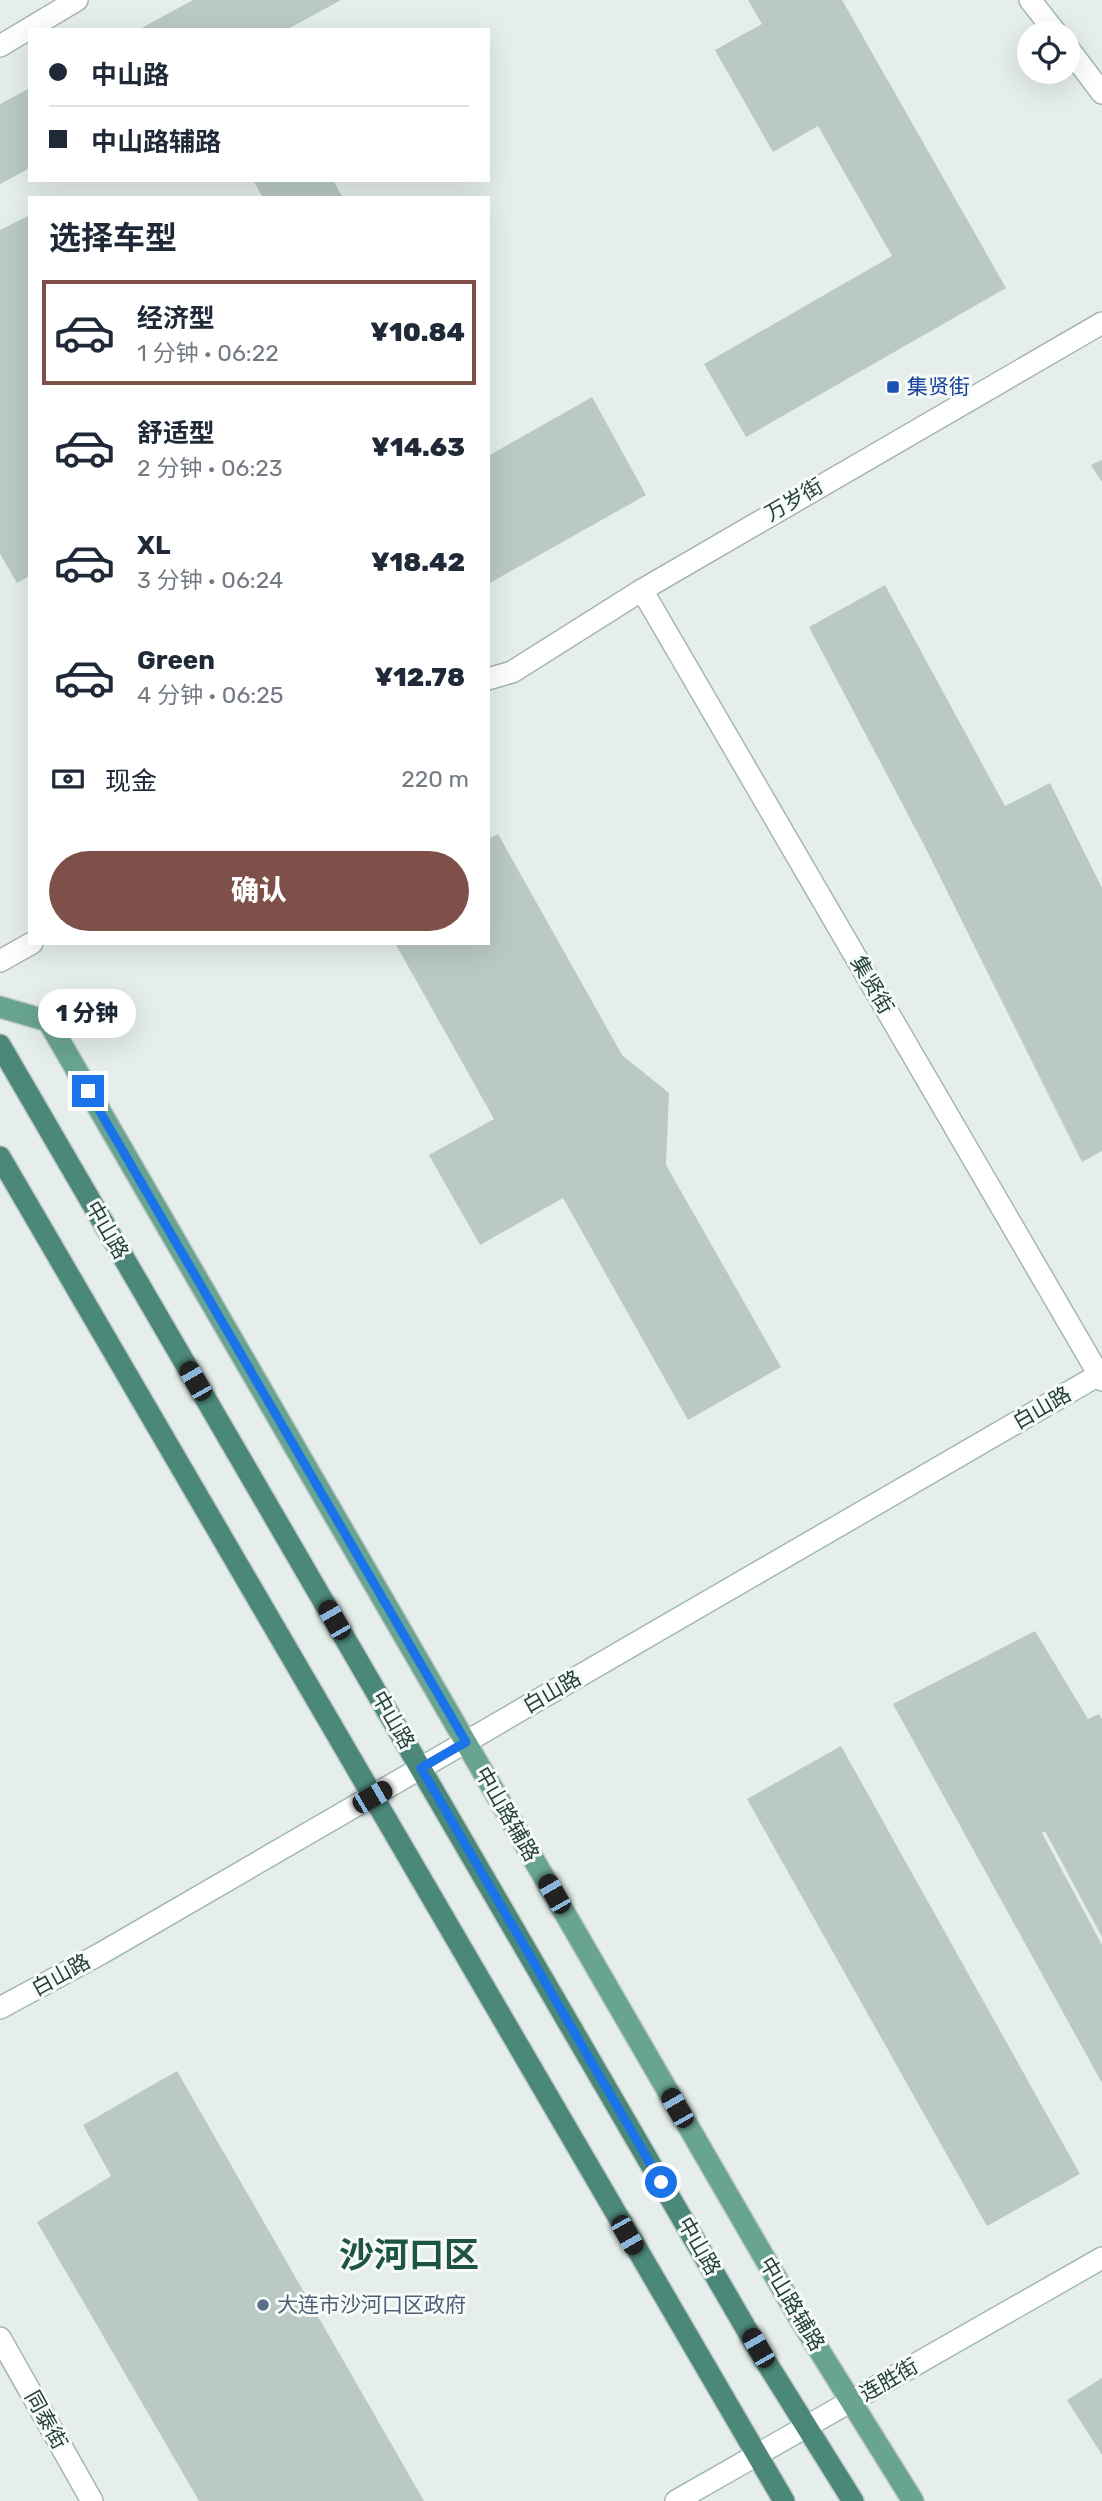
<!DOCTYPE html>
<html lang="zh">
<head>
<meta charset="utf-8">
<style>
  :root { --surface:#fff; --page:#f2f2f3; --text:#1f2937; --muted:#747a83; --line:#e0e1e3; --accent:#7e5049 }
  body { margin:0; font-family:Rubik,"Noto Sans SC",sans-serif; background:var(--page); color:var(--text); height:100vh; display:flex; flex-direction:column; font-size:26px; white-space:nowrap }
  * { box-sizing:border-box; margin:0 }
  p { font-size:23px; color:var(--muted) }
  .icon { flex:none; width:38px; height:38px; fill:none; stroke:currentColor; stroke-width:2; stroke-linecap:round; stroke-linejoin:round }
  .map { position:relative; flex:1; overflow:hidden }
  .drawer { position:absolute; left:28px; top:196px; width:462px; height:749px; display:flex; flex-direction:column; background:var(--surface); border-radius:0px; box-shadow:0 7px 28px #0002 }
  .drawer>* { flex:none }
  .banner { position:absolute; left:28px; top:28px; width:462px; height:154px; border-radius:0px; box-shadow:0 7px 28px #0002; display:grid; align-content:center; height:154px; padding:0 21px; background:var(--surface) }
  .controls { position:absolute; left:1017px; top:21px; display:grid; gap:14px }
  .controls a { display:grid; place-items:center; width:63px; height:63px; border-radius:50%; background:var(--surface); box-shadow:0 7px 28px #0002; font-size:35px }
  .end { position:absolute; width:32px; height:32px; margin:-16px; border:9px solid #1a73e8; background:#fff; box-shadow:0 0 0 4px #fff }
  .from { border-radius:50% }
  .bubble { position:absolute; height:49px; border-radius:24px; background:var(--surface); box-shadow:0 7px 28px #0002; font-size:23px; font-weight:800; line-height:49px; text-align:center }
  .car { position:absolute; width:21px; height:42px; margin:-21px -10px; border-radius:9px; box-shadow:0 0 5px 2px #0007; background:linear-gradient(#222 24%,#8ab4d8 0 40%,#222 0 76%,#8ab4d8 0 86%,#222 0) }
  .banner b { display:flex; align-items:center; gap:24px; height:66px; font-size:26px }
  .banner b+b { border-top:2px solid var(--line) }
  .banner i { width:18px; height:18px; background:var(--text) }
  ul { padding:0; list-style:none }
  li { display:flex; align-items:center; gap:21px; height:105px; margin:0 14px 10px; padding:0 7px; border:4px solid transparent; border-radius:0px }
  li div { flex:1 }
  li b { display:block; font-size:26px }
  li em { font-style:normal; font-weight:800 }
  li.current { border-color:var(--accent) }
  li>.icon { width:63px; height:63px; stroke-width:1.5 }
  h2 { padding:0 21px; font-size:32px; line-height:84px }
  .pay { display:flex; align-items:center; gap:18px; height:77px; padding:0 21px; font-size:26px }
  .pay p { margin-inline-start:auto }
  .action { display:flex; gap:14px; margin-top:auto; padding:14px 21px }
  .action a { flex:1; height:80px; border-radius:42px; background:var(--accent); color:#fff; font-size:28px; font-weight:800; line-height:80px; text-align:center }
  .map>svg:first-child { display:block }
  .building { fill:#bac9c3 }
  .lines { fill:none; stroke-linecap:round; stroke-linejoin:round }
  .minor-casing { stroke:#a7b6b1; stroke-width:24 }
  .tertiary-casing { stroke:#a7b6b1; stroke-width:24 }
  .secondary-casing { stroke:#a3bab1; stroke-width:24 }
  .primary-casing { stroke:#c1cac7; stroke-width:24 }
  .trunk-casing { stroke:#c1cac7; stroke-width:24 }
  .minor { stroke:#fff; stroke-width:21 }
  .tertiary { stroke:#fff; stroke-width:21 }
  .secondary { stroke:#fff; stroke-width:21 }
  .primary { stroke:#69a493; stroke-width:21 }
  .trunk { stroke:#4c8879; stroke-width:21 }
  .route { stroke:#1a73e8; stroke-width:9 }
  .transit-dot { fill:#1a4fb4; stroke:#f6faf8; stroke-width:2.5 }
  .service-dot { fill:#5c6f8a; stroke:#f6faf8; stroke-width:2.5 }
  .labels { text-anchor:middle; stroke-width:6; stroke-linejoin:round; paint-order:stroke }
  .transit-label { font-size:21px; fill:#164399; stroke:#f6faf8; text-anchor:start }
  .street-label { font-size:21px; fill:#234038; stroke:#f6faf8 }
  .service-label { font-size:21px; fill:#4e5e75; stroke:#f6faf8; text-anchor:start }
  .town-label { font-size:35px; font-weight:bold; fill:#1f5345; stroke:#f6faf8 }
</style>
</head>
<body>
<div class="map">
<svg width="1102" height="2501" viewBox="0 0 1102 2501">
  <rect width="100%" height="100%" fill="#e5eeea"/>
  <path class="building" d="M193,0H341L286,30H138Z
    M748,0H842L1006,288L746,437L704,364L892,256L818,126L773,152L715,50L762,24Z
    M30,88V168L0,184V104Z
    M253,180H333L343,198H263Z
    M30,215V576L17,583L0,554V230Z
    M592,397L646,495L488,584V456Z
    M1102,460V482L1091,465Z
    M885,585L1005,806L1050,783L1102,888V1151L1082,1162L924,845L809,627Z
    M498,834L622,1055L669,1093L666,1165L781,1367L688,1420L563,1198L480,1245L429,1155L494,1119L395,943H488V839Z
    M1035,1631L1088,1719L1099,1714L1102,1719V1937L1045,1831L1042,1833L1102,1945V2083L893,1704Z
    M841,1746L1080,2174L987,2226L747,1799Z
    M177,2071L424,2501H199L37,2222L111,2176L83,2125Z
    M1102,2378V2455L1067,2400Z"/>
  <g class="lines">
    <defs>
      <path id="minor" d="M0,46L77,0
        M642,590L1102,1380"/>
      <path id="tertiary" d="M488,679L512,672L642,590L1102,323
        M0,961L32,943
        M0,2338L92,2501"/>
      <path id="secondary" d="M1030,0L1056,33
        M1068,48L1102,93
        M0,2008L100,1954L1102,1373
        M676,2501L1102,2258"/>
      <path id="primary" d="M0,1007L48,1021L801,2321L913,2501"/>
      <path id="trunk" d="M0,1045L758,2349L853,2501
        M0,1157L784,2501"/>
    </defs>
    <use href="#minor" class="minor-casing"/>
    <use href="#tertiary" class="tertiary-casing"/>
    <use href="#secondary" class="secondary-casing"/>
    <use href="#primary" class="primary-casing"/>
    <use href="#trunk" class="trunk-casing"/>
    <use href="#minor" class="minor"/>
    <use href="#tertiary" class="tertiary"/>
    <use href="#secondary" class="secondary"/>
    <use href="#primary" class="primary"/>
    <use href="#trunk" class="trunk"/>
  </g>
  <g class="lines">
    <path class="route" d="M88,1091L466,1742L421,1768L661,2182"/>
  </g>
  <rect class="transit-dot" x="886" y="380" width="14" height="14" rx="3.5"/>
  <circle class="service-dot" cx="263" cy="2305" r="7"/>
  <g class="labels">
    <g class="transit-label">
      <text x="907" y="394">集贤街</text>
    </g>
    <g class="street-label">
      <text transform="translate(794 500) rotate(-30)" y="7">万岁街</text>
      <text transform="translate(872 985) rotate(60)" y="7">集贤街</text>
      <text transform="translate(107 1230) rotate(60)" y="7">中山路</text>
      <text transform="translate(1042 1408) rotate(-30)" y="7">白山路</text>
      <text transform="translate(552 1692) rotate(-30)" y="7">白山路</text>
      <text transform="translate(393 1720) rotate(60)" y="7">中山路</text>
      <text transform="translate(507 1814) rotate(60)" y="7">中山路辅路</text>
      <text transform="translate(61 1975) rotate(-29)" y="7">白山路</text>
      <text transform="translate(699 2246) rotate(60)" y="7">中山路</text>
      <text transform="translate(792 2304) rotate(59)" y="7">中山路辅路</text>
      <text transform="translate(889 2380) rotate(-30)" y="7">连胜街</text>
      <text transform="translate(46 2420) rotate(61)" y="7">同泰街</text>
    </g>
    <g class="service-label">
      <text x="277" y="2312">大连市沙河口区政府</text>
    </g>
    <g class="town-label">
      <text x="409" y="2267">沙河口区</text>
    </g>
  </g>
</svg>
<div class="controls">
<a><svg class="icon" aria-label="locate" viewBox="0 0 24 24"><circle cx="12" cy="12" r="6"/><path d="M12 2v4M12 18v4M2 12h4M18 12h4"/></svg></a>
</div>
<i class="end from" style="left:661px;top:2182px"></i>
<i class="end" style="left:88px;top:1091px"></i>
<div class="bubble" style="left:38px;top:989px;width:98px">1 分钟</div>
<i class="car" style="left:195px;top:1381px;rotate:330deg"></i>
<i class="car" style="left:334px;top:1620px;rotate:330deg"></i>
<i class="car" style="left:372px;top:1797px;rotate:60deg"></i>
<i class="car" style="left:554px;top:1894px;rotate:330deg"></i>
<i class="car" style="left:677px;top:2108px;rotate:330deg"></i>
<i class="car" style="left:627px;top:2235px;rotate:150deg"></i>
<i class="car" style="left:758px;top:2348px;rotate:330deg"></i>
<div class="banner">
<b><i class="from"></i>中山路</b>
<b><i></i>中山路辅路</b>
</div>
<section class="drawer">
<h2>选择车型</h2>
<ul>
<li class="current"><svg class="icon" aria-label="car" viewBox="0 0 24 24"><path d="M5 17H2v-5l4-1 3-4h7l3 4 3 1v5h-3M9 17h6M6 11h13"/><circle cx="7" cy="17" r="2"/><circle cx="17" cy="17" r="2"/></svg><div><b>经济型</b><p>1 分钟 · 06:22</p></div><em>¥10.84</em></li>
<li><svg class="icon" aria-label="car" viewBox="0 0 24 24"><path d="M5 17H2v-5l4-1 3-4h7l3 4 3 1v5h-3M9 17h6M6 11h13"/><circle cx="7" cy="17" r="2"/><circle cx="17" cy="17" r="2"/></svg><div><b>舒适型</b><p>2 分钟 · 06:23</p></div><em>¥14.63</em></li>
<li><svg class="icon" aria-label="car" viewBox="0 0 24 24"><path d="M5 17H2v-5l4-1 3-4h7l3 4 3 1v5h-3M9 17h6M6 11h13"/><circle cx="7" cy="17" r="2"/><circle cx="17" cy="17" r="2"/></svg><div><b>XL</b><p>3 分钟 · 06:24</p></div><em>¥18.42</em></li>
<li><svg class="icon" aria-label="car" viewBox="0 0 24 24"><path d="M5 17H2v-5l4-1 3-4h7l3 4 3 1v5h-3M9 17h6M6 11h13"/><circle cx="7" cy="17" r="2"/><circle cx="17" cy="17" r="2"/></svg><div><b>Green</b><p>4 分钟 · 06:25</p></div><em>¥12.78</em></li>
</ul>
<div class="pay"><svg class="icon" aria-label="cash" viewBox="0 0 24 24"><path d="M3 7h18v10H3z"/><circle cx="12" cy="12" r="2"/></svg>现金<p>220 m</p></div>
<div class="action"><a>确认</a></div>
</section>
</div>
</body>
</html>
